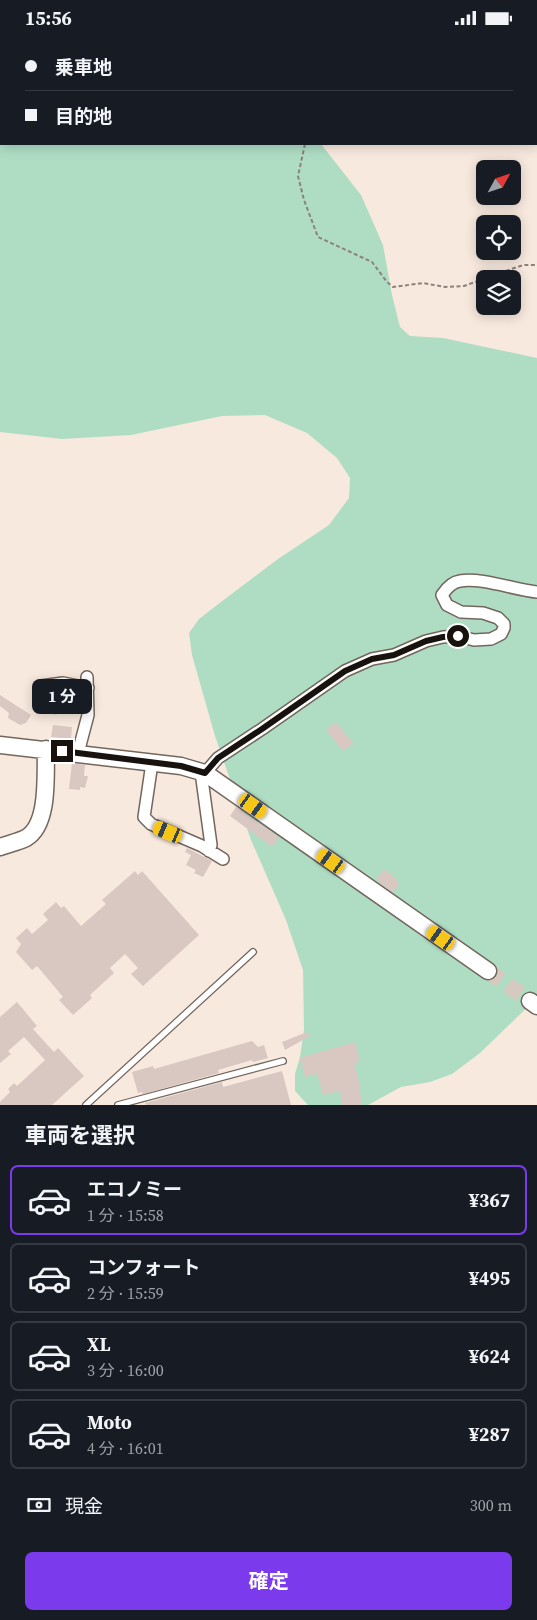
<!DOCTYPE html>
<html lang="ja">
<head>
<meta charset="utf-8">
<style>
  :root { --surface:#171b24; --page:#20242c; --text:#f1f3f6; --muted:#9ea1a6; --line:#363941; --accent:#7c3aed }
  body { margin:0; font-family:"Source Serif 4","Noto Sans JP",serif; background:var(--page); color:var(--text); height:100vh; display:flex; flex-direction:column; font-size:19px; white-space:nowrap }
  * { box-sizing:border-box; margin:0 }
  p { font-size:16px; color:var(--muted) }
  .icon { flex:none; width:28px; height:28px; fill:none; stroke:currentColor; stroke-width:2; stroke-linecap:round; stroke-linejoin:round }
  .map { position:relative; height:1070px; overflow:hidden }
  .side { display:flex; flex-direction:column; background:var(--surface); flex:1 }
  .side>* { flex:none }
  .guide { position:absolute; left:0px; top:0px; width:538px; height:110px; box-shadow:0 2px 12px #0003; display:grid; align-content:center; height:110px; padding:0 25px; background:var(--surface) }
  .needle { width:32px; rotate:50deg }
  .buttons { position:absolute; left:476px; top:125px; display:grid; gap:10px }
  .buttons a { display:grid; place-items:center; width:45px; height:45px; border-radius:8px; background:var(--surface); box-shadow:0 2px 12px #0003; font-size:25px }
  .end { position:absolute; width:22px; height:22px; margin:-11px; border:6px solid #17120e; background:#fff; box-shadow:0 0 0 2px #fff }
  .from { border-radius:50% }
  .bubble { position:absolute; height:35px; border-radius:8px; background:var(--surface); box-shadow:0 2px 12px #0003; font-size:16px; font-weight:700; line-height:35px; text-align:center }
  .car { position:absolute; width:15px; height:30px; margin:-15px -8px; border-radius:6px; box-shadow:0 0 4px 1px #0007; background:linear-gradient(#f5c518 24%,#345 0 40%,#f5c518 0 76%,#345 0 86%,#f5c518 0) }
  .guide b { display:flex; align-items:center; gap:18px; height:48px; font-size:19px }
  .guide b+b { border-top:1px solid var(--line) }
  .guide i { width:12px; height:12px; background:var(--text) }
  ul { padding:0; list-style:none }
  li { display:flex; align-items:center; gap:15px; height:70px; margin:0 10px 8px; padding:0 15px; border:2px solid var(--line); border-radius:8px }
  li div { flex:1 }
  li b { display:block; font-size:19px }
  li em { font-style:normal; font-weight:700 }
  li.current { border-color:var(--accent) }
  li>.icon { width:45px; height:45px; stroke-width:1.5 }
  h2 { padding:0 25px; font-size:22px; line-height:60px }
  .pay { display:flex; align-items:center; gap:12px; height:55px; padding:0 25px; font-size:19px }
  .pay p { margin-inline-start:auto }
  .primary-button { display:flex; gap:10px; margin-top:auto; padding:10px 25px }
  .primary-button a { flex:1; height:58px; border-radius:8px; background:var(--accent); color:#fff; font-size:20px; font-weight:700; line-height:58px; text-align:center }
  .status { display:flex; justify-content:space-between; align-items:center; height:35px; padding:0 25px; background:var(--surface); direction:ltr }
  .status svg { height:14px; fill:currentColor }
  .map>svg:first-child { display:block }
  .green { fill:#afddc4 }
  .building { fill:#d9c8c2 }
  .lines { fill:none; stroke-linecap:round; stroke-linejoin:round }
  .secondary-tunnel { stroke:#d6c9bf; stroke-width:16; stroke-dasharray:16 8; stroke-linecap:butt }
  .lane-casing { stroke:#73665d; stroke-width:8 }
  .street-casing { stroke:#73665d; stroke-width:14 }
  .secondary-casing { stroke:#73665d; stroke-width:19 }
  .path { stroke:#8c827a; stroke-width:2; stroke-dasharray:4 2.5; stroke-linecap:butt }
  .lane { stroke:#fff; stroke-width:5.5 }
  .street { stroke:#fff; stroke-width:11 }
  .secondary { stroke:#fff; stroke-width:16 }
  .route { stroke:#17120e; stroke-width:6 }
</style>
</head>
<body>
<div class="status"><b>15:56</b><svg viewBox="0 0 49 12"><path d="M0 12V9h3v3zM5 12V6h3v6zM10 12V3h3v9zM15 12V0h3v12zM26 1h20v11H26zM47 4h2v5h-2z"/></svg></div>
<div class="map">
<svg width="537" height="1070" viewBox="0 0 537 1070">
  <rect width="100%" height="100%" fill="#f8e9de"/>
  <path class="green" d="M0,0H191L192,1H1V109H321L361,160L383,210L392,260L400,292L410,301L443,303L537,323V963L480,1018L452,1039L430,1047L401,1052L368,1070H308L295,1056V1039L300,1022L304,995L303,935L286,885L251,805L215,701L192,620L189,598L199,584L217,570L278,524L329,490L349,463L350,443L337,423L307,398L265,380L222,381L131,400L62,404L0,397Z"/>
  <path class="building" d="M0,660L31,680L26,688L20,690L8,683L9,678L0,671Z
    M63,660L67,673L61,678L54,680L49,664Z
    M336,687L353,708L343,716L326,695Z
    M53,690L72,692L71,704L51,702Z
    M72,728L85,730L84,741H88L85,753L80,752V755L69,754Z
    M236,772L279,802L275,808L271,811L230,781Z
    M187,813L212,826L203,842L194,838L196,835L186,830L191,820L185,817Z
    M384,834L398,845L397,848L399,850L393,858L377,846L379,845L376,843Z
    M135,836L138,840L142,836L199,900L143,951L131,939L138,933L125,919L110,933L114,938L90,960L92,963L73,980L72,979L59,965L63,962L37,931L32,935L16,917L21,909L16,903L27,893L32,899L48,885L43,879L56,867L61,873L64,871L81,891L106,869L102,865Z
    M17,967L37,991L33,994L54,1017L58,1013L84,1041L52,1070H0V1067L10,1057L8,1054L14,1048L17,1051L45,1025L24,1002L8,1016L11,1019L0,1028V982Z
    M307,997L310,1001L285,1015L282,1007Z
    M252,1006L258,1012L264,1010L268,1023L253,1027L252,1025L218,1035L219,1038L143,1059L142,1057L138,1058L132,1037L153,1031L154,1034Z
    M355,1007L360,1027L354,1028L360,1050H359L362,1070H342L340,1056L323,1060L317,1039L305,1042L300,1023Z
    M282,1036L291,1070H146L145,1068L222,1047L223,1052Z"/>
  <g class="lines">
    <path class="secondary-tunnel" d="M488,936L530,966"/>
    <defs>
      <path id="lane" d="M86,1070L253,917
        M118,1070L283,1026"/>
      <path id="street" d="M41,651L63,648L88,653
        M78,718L88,680L87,642
        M152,728L144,782L151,789L202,811L223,824
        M201,737L211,810L209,816
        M205,738L218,723L262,694L345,636L372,624L394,620L426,606L443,602L458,601L474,605L491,604L501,599L504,593V589L498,583L483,578L461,577L447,570L442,560C446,554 452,547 460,546C481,542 515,555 537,557"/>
      <path id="secondary" d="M0,710L181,731L205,738L488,936
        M0,812C8,809 18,807 26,803C50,789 45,738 46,714
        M530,966L537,971"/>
    </defs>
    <use href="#lane" class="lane-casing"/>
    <use href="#street" class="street-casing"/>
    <use href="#secondary" class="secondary-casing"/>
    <path class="path" d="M217,0L219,1
      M305,109L298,141L304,165L318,202L372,227L387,247L393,252L423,248L445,252L464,251L517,232L524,230H537"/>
    <use href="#lane" class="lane"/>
    <use href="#street" class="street"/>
    <use href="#secondary" class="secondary"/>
  </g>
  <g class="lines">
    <path class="route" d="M62,716L181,731L205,738L218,723L262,694L345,636L372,624L394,620L426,606L443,602L458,601"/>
  </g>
</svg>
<div class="buttons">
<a><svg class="needle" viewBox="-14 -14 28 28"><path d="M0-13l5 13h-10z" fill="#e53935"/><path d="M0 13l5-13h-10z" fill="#9ea1a6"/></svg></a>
<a><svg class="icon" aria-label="locate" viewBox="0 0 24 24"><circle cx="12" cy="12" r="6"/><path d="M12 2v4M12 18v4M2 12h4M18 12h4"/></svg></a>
<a><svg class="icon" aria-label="layers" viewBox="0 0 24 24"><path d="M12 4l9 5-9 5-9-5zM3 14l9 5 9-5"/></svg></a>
</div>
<i class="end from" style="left:458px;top:601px"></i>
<i class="end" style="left:62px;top:716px"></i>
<div class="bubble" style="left:32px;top:644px;width:60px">1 分</div>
<i class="car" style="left:253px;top:771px;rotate:125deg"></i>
<i class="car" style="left:168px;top:797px;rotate:293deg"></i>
<i class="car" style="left:331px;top:826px;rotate:305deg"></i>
<i class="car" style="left:441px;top:903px;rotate:305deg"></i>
<div class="guide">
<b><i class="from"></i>乗車地</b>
<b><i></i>目的地</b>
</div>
</div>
<section class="side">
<h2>車両を選択</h2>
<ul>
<li class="current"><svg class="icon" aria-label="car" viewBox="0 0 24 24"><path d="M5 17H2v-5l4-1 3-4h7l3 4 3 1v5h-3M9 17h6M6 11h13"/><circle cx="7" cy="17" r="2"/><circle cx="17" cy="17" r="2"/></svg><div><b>エコノミー</b><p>1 分 · 15:58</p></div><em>¥367</em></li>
<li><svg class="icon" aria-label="car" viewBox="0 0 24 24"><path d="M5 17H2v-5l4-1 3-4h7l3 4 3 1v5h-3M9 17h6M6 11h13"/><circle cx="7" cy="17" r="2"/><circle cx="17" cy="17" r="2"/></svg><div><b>コンフォート</b><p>2 分 · 15:59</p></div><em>¥495</em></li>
<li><svg class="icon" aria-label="car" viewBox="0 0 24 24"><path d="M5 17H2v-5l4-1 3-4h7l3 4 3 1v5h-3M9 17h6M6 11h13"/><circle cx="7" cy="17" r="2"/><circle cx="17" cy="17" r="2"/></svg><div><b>XL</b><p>3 分 · 16:00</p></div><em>¥624</em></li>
<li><svg class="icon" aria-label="car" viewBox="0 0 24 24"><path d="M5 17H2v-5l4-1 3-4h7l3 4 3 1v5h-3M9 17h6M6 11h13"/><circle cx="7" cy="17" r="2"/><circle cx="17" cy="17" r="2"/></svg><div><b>Moto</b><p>4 分 · 16:01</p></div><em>¥287</em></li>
</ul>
<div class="pay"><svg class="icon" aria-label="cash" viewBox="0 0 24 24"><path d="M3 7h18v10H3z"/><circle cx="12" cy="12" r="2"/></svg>現金<p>300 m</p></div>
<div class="primary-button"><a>確定</a></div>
</section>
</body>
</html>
